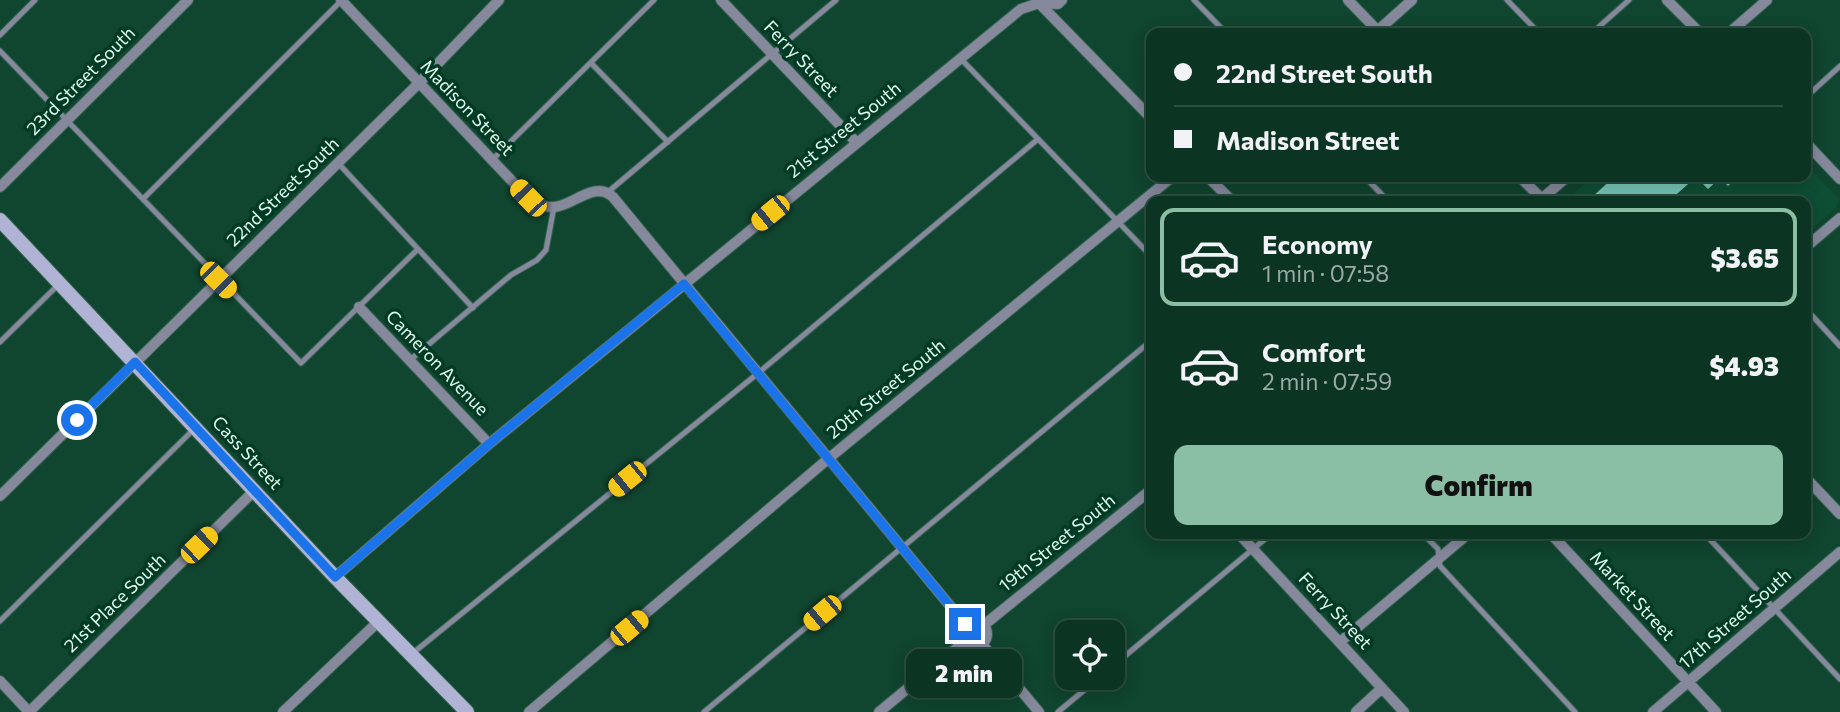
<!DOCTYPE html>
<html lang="en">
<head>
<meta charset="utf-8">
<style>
  :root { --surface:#0c3423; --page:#153c2b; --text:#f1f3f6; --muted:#9aaaa6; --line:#2c4f41; --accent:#8abfa5 }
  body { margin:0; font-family:Commissioner,sans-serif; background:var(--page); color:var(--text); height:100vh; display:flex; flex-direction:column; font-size:26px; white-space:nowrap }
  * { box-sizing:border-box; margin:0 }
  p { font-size:23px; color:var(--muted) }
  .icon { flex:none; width:38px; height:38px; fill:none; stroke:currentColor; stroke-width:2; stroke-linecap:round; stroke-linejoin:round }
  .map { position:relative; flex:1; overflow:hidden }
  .drawer { position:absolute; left:1146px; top:196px; width:665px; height:343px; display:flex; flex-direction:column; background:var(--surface); border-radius:14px; box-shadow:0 4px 18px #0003,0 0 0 2px var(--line) }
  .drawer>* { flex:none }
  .guide { position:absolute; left:1146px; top:28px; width:665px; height:154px; border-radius:14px; box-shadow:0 4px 18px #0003,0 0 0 2px var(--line); display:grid; align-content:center; height:154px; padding:0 28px; background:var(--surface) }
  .fabs { position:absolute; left:1055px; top:620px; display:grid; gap:14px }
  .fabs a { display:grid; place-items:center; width:70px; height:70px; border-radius:14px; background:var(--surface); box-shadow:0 4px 18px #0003,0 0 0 2px var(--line); font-size:35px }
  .end { position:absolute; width:32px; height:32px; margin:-16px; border:9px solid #1a73e8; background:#fff; box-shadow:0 0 0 4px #fff }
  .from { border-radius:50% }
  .bubble { position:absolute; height:49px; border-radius:14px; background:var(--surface); box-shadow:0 4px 18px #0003,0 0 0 2px var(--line); font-size:23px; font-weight:800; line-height:49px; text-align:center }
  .car { position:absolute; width:21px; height:42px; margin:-21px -10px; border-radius:9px; box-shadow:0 0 5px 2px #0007; background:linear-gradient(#f5c518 24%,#345 0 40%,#f5c518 0 76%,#345 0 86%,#f5c518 0) }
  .guide b { display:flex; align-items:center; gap:24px; height:66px; font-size:26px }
  .guide b+b { border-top:2px solid var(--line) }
  .guide i { width:18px; height:18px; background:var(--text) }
  ul { padding:12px 0 0; list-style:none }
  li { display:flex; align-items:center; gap:21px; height:98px; margin:0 14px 10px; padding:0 14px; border:4px solid transparent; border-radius:14px }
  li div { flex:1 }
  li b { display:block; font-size:26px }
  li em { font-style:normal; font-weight:800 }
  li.active { border-color:var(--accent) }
  li>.icon { width:63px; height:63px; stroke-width:1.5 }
  .primary-button { display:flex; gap:14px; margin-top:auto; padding:14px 28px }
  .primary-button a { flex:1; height:80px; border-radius:14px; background:var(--accent); color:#111; font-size:28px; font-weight:800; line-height:80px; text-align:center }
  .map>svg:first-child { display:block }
  .built { fill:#0e4f34 }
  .building { fill:#77c6b7 }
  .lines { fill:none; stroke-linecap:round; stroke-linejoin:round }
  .lane-casing { stroke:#31624d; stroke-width:7 }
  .street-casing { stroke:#31624d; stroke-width:12 }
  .secondary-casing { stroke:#31624d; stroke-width:16 }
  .lane { stroke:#86889c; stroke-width:5 }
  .street { stroke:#86889c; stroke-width:10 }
  .secondary { stroke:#b0b3d4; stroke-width:14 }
  .route { stroke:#1a73e8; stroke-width:9 }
  .labels { text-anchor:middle; stroke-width:7; stroke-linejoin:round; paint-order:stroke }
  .street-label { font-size:18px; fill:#e1fbec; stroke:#023b25 }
</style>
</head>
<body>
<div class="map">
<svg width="1840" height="712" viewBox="0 0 1840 712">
  <rect width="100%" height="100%" fill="#10452f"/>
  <path class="built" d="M1806,165L1839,199L1837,207L1806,233V201H1566L1592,177H1806Z"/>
  <path class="building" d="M1614,177H1696L1669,201H1594L1591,198Z
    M1696,177H1738L1728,186L1720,178L1708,189Z"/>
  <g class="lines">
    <defs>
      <path id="lane" d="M1194,0L1226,33
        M1507,0L1539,33
        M1592,33L1629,0
        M0,35L35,0
        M0,51L301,363L418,249
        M960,58L1152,257
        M591,63L668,142
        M1806,97L1840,66
        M492,160L654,0
        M338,163L473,308
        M1365,177L1388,201
        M608,192L836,0
        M143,199L342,0
        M1806,309L1840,346
        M0,342L58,285
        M410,360L511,275L537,260L546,250L554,207
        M1423,534L1438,549L1440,566L1575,712
        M1705,534L1840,679
        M0,621L194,429
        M413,653L757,374L1038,139
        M1113,666L1271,534
        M704,712L1152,340
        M1058,712L1100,677"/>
      <path id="street" d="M341,0L528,198C537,203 544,208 555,207C574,205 595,180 613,197L965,624
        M721,0L856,142
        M1036,0L1152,119
        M1348,0L1380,33
        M1667,0L1700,33
        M1375,33L1412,0
        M1729,33L1767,0
        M1806,143L1840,179
        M1208,177L1232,201
        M1520,177L1542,199
        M0,187L188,0
        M1539,201L1567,177
        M1806,247L1840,218
        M359,307L489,444
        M1806,478L1840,514
        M0,496L419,83L499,0
        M1239,534L1404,712
        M1551,534L1716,712
        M335,577L489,444L1021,9L1039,3L1058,4L1062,0
        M961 634a13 13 0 1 1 26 0a13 13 0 1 1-26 0Z
        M984,625L1152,489
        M1340,642L1468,534
        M982,644L1039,712
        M0,681L29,712
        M29,712L255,490
        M283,712L379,621
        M529,712L828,459L1172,177
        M879,712L964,642
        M1356,712L1382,688
        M1653,712L1840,552"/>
      <path id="secondary" d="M0,220L335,577L467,712"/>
    </defs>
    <use href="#lane" class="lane-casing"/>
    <use href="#street" class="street-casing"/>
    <use href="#secondary" class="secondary-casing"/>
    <use href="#lane" class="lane"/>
    <use href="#street" class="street"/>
    <use href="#secondary" class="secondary"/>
  </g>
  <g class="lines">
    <path class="route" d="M77,420L135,362L335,577L489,444L684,284L965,624"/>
  </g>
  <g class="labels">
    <g class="street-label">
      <text transform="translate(801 59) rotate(46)" y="6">Ferry Street</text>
      <text transform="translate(81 81) rotate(-45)" y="6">23rd Street South</text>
      <text transform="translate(467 108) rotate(46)" y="6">Madison Street</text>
      <text transform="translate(844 130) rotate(-39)" y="6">21st Street South</text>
      <text transform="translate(283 192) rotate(-44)" y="6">22nd Street South</text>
      <text transform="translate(437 363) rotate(46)" y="6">Cameron Avenue</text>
      <text transform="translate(886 389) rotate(-39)" y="6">20th Street South</text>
      <text transform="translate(247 453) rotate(47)" y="6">Cass Street</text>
      <text transform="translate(1057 543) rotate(-39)" y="6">19th Street South</text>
      <text transform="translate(1632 596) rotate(47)" y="6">Market Street</text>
      <text transform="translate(115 603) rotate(-44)" y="6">21st Place South</text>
      <text transform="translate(1335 611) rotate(47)" y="6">Ferry Street</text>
      <text transform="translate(1735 619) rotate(-41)" y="6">17th Street South</text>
    </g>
  </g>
</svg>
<div class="fabs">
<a><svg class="icon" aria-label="locate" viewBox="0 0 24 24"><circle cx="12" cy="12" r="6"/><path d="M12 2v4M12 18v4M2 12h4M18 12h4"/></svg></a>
</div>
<i class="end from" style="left:77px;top:420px"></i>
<i class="end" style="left:965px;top:624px"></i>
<div class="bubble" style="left:906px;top:649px;width:116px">2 min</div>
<i class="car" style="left:528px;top:198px;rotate:316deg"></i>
<i class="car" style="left:770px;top:213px;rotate:231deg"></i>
<i class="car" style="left:218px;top:280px;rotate:135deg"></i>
<i class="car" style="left:627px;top:479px;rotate:231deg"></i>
<i class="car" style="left:199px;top:545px;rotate:46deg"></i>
<i class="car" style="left:822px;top:613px;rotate:230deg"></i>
<i class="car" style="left:629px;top:628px;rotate:50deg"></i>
<div class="guide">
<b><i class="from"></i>22nd Street South</b>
<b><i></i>Madison Street</b>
</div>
<section class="drawer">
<ul>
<li class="active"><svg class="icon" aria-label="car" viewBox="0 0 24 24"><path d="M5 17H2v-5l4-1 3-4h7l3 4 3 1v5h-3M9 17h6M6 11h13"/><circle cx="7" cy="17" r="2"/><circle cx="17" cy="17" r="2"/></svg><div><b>Economy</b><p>1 min · 07:58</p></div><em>$3.65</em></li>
<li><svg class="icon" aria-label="car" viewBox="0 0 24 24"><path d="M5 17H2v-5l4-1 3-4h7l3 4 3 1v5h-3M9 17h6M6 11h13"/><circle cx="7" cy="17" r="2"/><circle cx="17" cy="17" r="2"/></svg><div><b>Comfort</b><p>2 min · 07:59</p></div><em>$4.93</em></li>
</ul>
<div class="primary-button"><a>Confirm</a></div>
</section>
</div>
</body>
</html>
